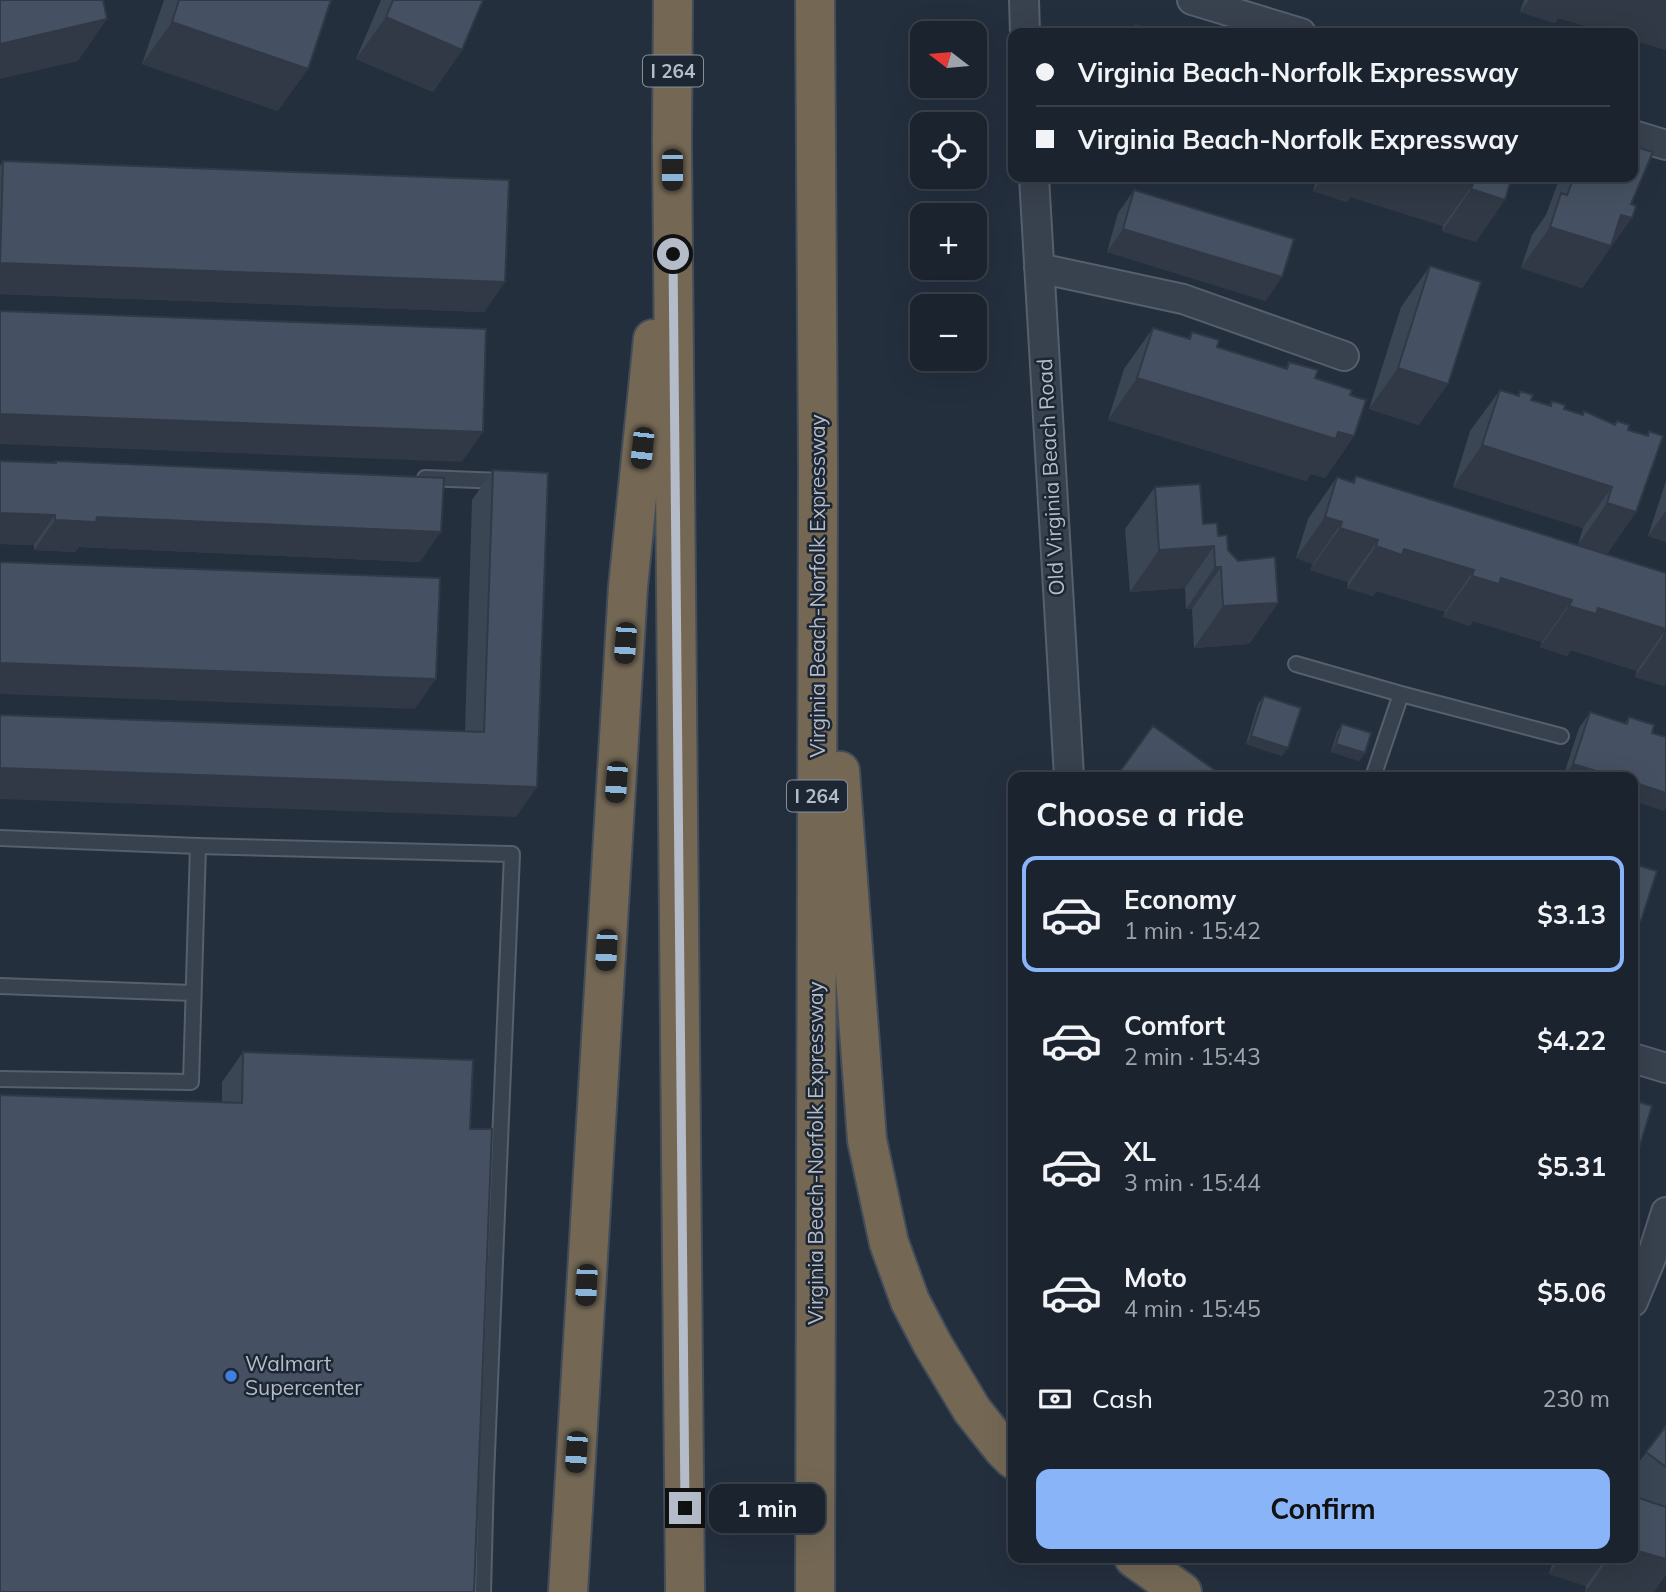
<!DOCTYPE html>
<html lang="en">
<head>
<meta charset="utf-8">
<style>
  :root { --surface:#1b232e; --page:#282f3a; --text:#f1f3f6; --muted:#a0a4aa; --line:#39404a; --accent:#8ab4f8 }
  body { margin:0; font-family:Mulish,sans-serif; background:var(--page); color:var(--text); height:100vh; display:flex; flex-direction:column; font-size:26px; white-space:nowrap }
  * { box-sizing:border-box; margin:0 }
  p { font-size:23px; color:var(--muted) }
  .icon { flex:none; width:38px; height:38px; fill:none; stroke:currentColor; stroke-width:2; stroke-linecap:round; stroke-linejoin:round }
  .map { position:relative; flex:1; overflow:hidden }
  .side { position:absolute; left:1008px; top:772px; width:630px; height:791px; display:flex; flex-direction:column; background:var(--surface); border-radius:14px; box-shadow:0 7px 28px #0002,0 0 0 2px var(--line) }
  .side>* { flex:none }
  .top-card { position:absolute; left:1008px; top:28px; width:630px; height:154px; border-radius:14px; box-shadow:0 7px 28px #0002,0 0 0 2px var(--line); display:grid; align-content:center; height:154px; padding:0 28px; background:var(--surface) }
  .needle { width:46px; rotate:286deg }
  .buttons { position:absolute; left:910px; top:21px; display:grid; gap:14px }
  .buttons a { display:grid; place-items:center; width:77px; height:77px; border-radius:14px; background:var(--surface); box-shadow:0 7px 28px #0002,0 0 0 2px var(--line); font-size:35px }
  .end { position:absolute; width:32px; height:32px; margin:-16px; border:9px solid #b4bcc9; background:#111; box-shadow:0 0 0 4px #111 }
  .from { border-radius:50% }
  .bubble { position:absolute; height:49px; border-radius:14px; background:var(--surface); box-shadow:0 7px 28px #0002,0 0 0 2px var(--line); font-size:23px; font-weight:700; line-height:49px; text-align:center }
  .car { position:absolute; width:21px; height:42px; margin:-21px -10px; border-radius:9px; box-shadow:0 0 5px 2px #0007; background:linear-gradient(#222 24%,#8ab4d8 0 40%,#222 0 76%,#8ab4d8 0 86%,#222 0) }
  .top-card b { display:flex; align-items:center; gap:24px; height:66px; font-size:26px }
  .top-card b+b { border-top:2px solid var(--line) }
  .top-card i { width:18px; height:18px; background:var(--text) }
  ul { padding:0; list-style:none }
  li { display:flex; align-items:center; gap:21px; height:116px; margin:0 14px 10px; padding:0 14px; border:4px solid transparent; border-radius:14px }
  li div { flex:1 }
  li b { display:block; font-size:26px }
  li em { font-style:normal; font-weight:700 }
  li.on { border-color:var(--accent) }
  li>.icon { width:63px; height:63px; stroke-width:1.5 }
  h2 { padding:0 28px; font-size:32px; line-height:84px }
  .pay { display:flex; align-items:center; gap:18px; height:77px; padding:0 28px; font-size:26px }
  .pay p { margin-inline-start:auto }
  .cta { display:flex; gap:14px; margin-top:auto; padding:14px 28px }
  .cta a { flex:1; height:80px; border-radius:14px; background:var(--accent); color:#111; font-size:28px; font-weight:700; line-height:80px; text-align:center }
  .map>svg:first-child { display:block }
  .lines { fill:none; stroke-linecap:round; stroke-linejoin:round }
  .service-casing { stroke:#565f6c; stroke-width:18 }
  .minor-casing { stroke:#565f6c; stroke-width:32 }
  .motorway-casing { stroke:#434c59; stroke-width:42 }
  .service { stroke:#38414e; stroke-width:14 }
  .minor { stroke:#38414e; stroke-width:28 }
  .motorway { stroke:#746855; stroke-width:38 }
  .wall { fill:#3b4654 }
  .shaded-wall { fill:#303945 }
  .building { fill:#455162; stroke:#303945; stroke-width:2 }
  .route { stroke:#b4bcc9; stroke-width:9 }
  .shop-dot { fill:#3f7fe0; stroke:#1d2633; stroke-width:2.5 }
  .labels { text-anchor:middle; stroke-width:5; stroke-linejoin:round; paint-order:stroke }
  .shield { fill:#1d2633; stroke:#878f9c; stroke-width:2 }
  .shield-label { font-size:19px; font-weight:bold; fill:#b4bcc9 }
  .street-label { font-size:21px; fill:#b4bcc9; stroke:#1d2633 }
  .poi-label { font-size:21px; fill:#b4bcc9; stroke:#1d2633; text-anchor:start }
</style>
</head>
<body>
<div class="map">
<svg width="1666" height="1592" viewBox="0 0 1666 1592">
  <rect width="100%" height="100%" fill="#242f3e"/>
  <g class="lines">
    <defs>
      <path id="service" d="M425,478L502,481
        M1296,664L1401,694L1561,736
        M1373,777L1401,694
        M0,838L198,846L512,854L486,1477L483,1592
        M0,986L193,993
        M0,1079L191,1082L198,846"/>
      <path id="minor" d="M1024,0L1025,33
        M1192,0L1301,33
        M1633,135L1666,145
        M1034,177L1069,777
        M1039,268L1183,299L1344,356
        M1633,1058L1666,1068
        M1633,1302L1652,1256L1666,1212"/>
      <path id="motorway" d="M673,0L672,142L685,1592
        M840,771L867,1140L889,1243L910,1301L933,1345L972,1410L1003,1449L1013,1459
        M1134,1558L1182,1592
        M568,1592L628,587L653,339
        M815,1592L818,466L815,0"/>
    </defs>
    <use href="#service" class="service-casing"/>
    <use href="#minor" class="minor-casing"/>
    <use href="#motorway" class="motorway-casing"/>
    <use href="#service" class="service"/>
    <use href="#minor" class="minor"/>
    <use href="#motorway" class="motorway"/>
  </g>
  <path class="wall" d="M164,0H331L278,111L142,64Z
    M381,0H483L462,50L433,92L356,59Z
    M1524,0H1666V50L1633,40V33H1610L1558,18L1555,23L1520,12Z
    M3,161L505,282L484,312L0,294V166Z
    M1317,177H1512L1476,242L1442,231L1443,226L1351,197L1347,202L1313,191Z
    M1560,177H1574L1603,260H1602L1582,288L1521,268L1532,235L1546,215Z
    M1134,190L1266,301L1107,252L1118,213Z
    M1430,266L1419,425L1369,409L1401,307Z
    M1153,328L1188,338L1192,332L1217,347L1285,368L1289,362L1315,378L1350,395L1354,436L1325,478L1311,474L1306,481L1108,420L1124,369Z
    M1500,390L1518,395L1520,391L1531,400L1549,405L1552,401L1564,409L1582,415L1584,411L1615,425L1617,421L1628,430L1647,435L1649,431L1636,512L1607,554L1578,545L1583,528L1453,487L1470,431Z
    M0,461L54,463L56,461L420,562L79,547L75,552L34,550V545L0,544Z
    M493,470L516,817L465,732L472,500Z
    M1356,476L1666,573V683L1664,686L1635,677L1637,671L1571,650L1567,656L1540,647L1542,642L1473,621L1470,626L1443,617L1445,612L1377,591L1373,596L1347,588L1348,582L1310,570L1313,564L1296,558L1308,519L1337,477L1352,482Z
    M1666,481V542L1648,536Z
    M1155,487L1218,536L1228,550L1278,603L1249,644L1194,648L1192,609H1186L1185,588L1130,592L1125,529Z
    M1264,696L1282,756L1246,744L1258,704Z
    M1590,712L1625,723L1629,717L1652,733L1664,811L1633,777H1563L1579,728Z
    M1342,724L1365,753L1359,761L1331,752L1337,732Z
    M1153,726L1222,777H1117Z
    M243,1052L470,1129L222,1103V1082Z
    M1666,1426V1574L1654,1592H1585L1586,1586L1549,1574L1554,1558H1633V1470Z"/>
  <path class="shaded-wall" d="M1529,0H1666V50L1633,40V33H1610L1558,18L1555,23L1520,12Z
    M386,17L462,50L433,92L356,59Z
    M107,19L78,61L0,79V44Z
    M172,22L308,69L278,111L142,64Z
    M1258,177H1287L1282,184Z
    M1323,177H1450L1473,184L1443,226L1351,197L1347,202L1313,191Z
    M1471,189L1505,200L1476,242L1442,231Z
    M1621,215L1632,218L1582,288L1521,268L1550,227Z
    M1123,229L1282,277L1266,301L1107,252Z
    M0,263L505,282L484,312L0,294Z
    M1398,368L1448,384L1419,425L1369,409Z
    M1137,378L1338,432L1354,436L1325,478L1311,474L1306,481L1108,420Z
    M0,414L483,432L462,462L0,444Z
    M1482,445L1612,487L1583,528L1453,487Z
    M1607,503L1636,512L1607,554L1578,545Z
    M1666,511V542L1648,536Z
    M0,513L55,515L34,545L0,544Z
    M97,517L441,532L420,562L79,547L75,552L34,550L55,520Z
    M1325,517L1342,522L1313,564L1296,558Z
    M1340,528L1378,540L1348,582L1310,570Z
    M1214,546L1185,588L1130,592L1159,550Z
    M1376,546L1404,549L1474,570L1445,612L1377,591L1373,596L1347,588Z
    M1215,567H1221L1192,609H1186Z
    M1472,576L1501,578L1572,600L1542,642L1473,621L1470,626L1443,617Z
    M1278,603L1249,644L1194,648L1223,606Z
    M1569,606L1598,608L1666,629L1637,671L1571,650L1567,656L1540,647Z
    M1664,635L1666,636V683L1664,686L1635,677Z
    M0,663L436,679L415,709L0,694Z
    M1251,736L1288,748L1282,756L1246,744Z
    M1336,744L1365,753L1359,761L1331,752Z
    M1573,764L1616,777H1564Z
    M0,768L537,787L516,817L0,799Z
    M1633,782L1666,793V808L1664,811L1633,801Z
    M1633,918L1641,921L1633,933Z
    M1638,1551L1666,1559V1574L1654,1592H1585L1609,1558H1634Z
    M1561,1558H1606L1586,1586L1549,1574Z"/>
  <path class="building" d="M0,0H103L107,19L0,44Z
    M179,0H331L308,69L172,22Z
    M393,0H483L462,50L386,17Z
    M1135,25L1161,33H1133Z
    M1633,146L1653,152L1631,204L1636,206L1632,218L1621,215L1611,246L1550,227L1561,193L1567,195L1574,177H1633Z
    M3,161L509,180L505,282L0,263Z
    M1450,177H1512L1505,200L1471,189L1473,184Z
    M1134,190L1294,239L1282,277L1123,229Z
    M1430,266L1481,282L1448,384L1398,368Z
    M0,311L486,329L483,432L0,414Z
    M1153,328L1190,339L1192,332L1219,340L1217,347L1287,369L1289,362L1318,370L1315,378L1352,390L1350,395L1366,400L1354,436L1338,432L1336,439L1137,378Z
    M1500,390L1519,396L1520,391L1533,395L1531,400L1551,406L1552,401L1565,405L1564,409L1583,415L1584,411L1615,425L1617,421L1629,425L1628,430L1648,436L1649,431L1663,436L1636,512L1607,503L1612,487L1482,445Z
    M0,461L56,463V461L444,478L441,532L97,517L96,522L55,520V515L0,513Z
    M493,470L548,473L537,787L0,768V715L484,732Z
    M1356,476L1666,573V636L1664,635L1666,629L1598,608L1596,614L1569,606L1572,600L1501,578L1499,584L1472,576L1474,570L1404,549L1402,555L1376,546L1378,540L1340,528L1342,522L1325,517L1337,477L1354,483Z
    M1200,484L1203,524L1217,523L1218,536L1227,535L1228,550L1238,561L1275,557L1278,603L1223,606L1221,567H1215L1214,546L1159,550L1155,487Z
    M0,562L440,578L436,679L0,663Z
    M1264,696L1301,708L1288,748L1251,736Z
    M1590,712L1627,724L1629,717L1654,725L1652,733L1666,737V793L1633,782V777H1616L1573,764Z
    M1342,724L1371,733L1365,753L1336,744Z
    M1153,726L1223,776L1222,777H1131L1121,770Z
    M1633,864L1657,871L1641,921L1633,918Z
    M243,1052L473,1060L470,1129H492L474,1592H0V1095L242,1103Z
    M1633,1100L1652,1106L1637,1155L1633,1154Z
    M1666,1426V1467L1646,1452Z
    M1633,1496L1666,1507V1559L1638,1551L1636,1558L1633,1557Z"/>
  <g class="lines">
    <path class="route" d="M673,254L685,1508"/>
  </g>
  <circle class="shop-dot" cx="231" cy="1376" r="7"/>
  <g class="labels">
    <g class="shield">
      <rect x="643" y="55.5" width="60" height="31" rx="5"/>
      <rect x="787" y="780.5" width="60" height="31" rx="5"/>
    </g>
    <g class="shield-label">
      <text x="673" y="78">I 264</text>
      <text x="817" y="803">I 264</text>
    </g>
    <g class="street-label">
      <text transform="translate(1051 477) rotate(-93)" y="7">Old Virginia Beach Road</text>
      <text transform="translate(818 586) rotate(-90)" y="7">Virginia Beach-Norfolk Expressway</text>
      <text transform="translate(816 1153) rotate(-90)" y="7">Virginia Beach-Norfolk Expressway</text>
    </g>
    <g class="poi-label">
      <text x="245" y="1371">Walmart<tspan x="245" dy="24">Supercenter</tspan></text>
    </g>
  </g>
</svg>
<div class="buttons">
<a><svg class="needle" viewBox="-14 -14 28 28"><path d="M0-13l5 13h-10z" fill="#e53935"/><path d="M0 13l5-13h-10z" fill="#a0a4aa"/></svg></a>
<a><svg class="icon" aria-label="locate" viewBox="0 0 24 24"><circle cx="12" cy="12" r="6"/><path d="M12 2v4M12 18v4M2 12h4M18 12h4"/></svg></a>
<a>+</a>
<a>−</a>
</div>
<i class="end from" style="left:673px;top:254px"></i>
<i class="end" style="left:685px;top:1508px"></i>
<div class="bubble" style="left:709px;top:1484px;width:116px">1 min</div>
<i class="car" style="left:672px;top:170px;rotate:180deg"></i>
<i class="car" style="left:642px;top:448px;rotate:186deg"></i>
<i class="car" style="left:625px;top:643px;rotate:184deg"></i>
<i class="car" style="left:616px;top:782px;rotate:184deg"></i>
<i class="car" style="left:606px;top:950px;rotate:183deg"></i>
<i class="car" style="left:586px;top:1285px;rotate:183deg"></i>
<i class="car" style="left:576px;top:1452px;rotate:184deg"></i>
<div class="top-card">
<b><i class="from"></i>Virginia Beach-Norfolk Expressway</b>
<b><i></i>Virginia Beach-Norfolk Expressway</b>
</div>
<section class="side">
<h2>Choose a ride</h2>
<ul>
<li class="on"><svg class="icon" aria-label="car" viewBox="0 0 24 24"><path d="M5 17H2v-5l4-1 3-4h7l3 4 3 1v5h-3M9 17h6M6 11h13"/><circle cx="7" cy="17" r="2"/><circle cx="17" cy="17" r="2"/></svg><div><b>Economy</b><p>1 min · 15:42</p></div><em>$3.13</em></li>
<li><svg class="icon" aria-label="car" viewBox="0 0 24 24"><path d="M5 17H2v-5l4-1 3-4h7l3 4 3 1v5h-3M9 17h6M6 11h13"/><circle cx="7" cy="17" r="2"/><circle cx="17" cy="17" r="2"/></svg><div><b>Comfort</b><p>2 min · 15:43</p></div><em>$4.22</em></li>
<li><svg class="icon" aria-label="car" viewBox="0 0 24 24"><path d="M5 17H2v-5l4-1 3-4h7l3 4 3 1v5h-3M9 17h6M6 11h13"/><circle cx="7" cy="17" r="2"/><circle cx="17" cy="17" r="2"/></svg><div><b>XL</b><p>3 min · 15:44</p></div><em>$5.31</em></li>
<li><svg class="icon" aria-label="car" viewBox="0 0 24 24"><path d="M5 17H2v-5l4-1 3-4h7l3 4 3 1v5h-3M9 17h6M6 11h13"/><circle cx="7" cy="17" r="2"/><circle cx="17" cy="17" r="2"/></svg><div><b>Moto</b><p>4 min · 15:45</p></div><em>$5.06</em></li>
</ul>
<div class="pay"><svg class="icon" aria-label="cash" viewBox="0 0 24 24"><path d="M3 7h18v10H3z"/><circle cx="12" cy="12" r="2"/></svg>Cash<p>230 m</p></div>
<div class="cta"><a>Confirm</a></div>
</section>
</div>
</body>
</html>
